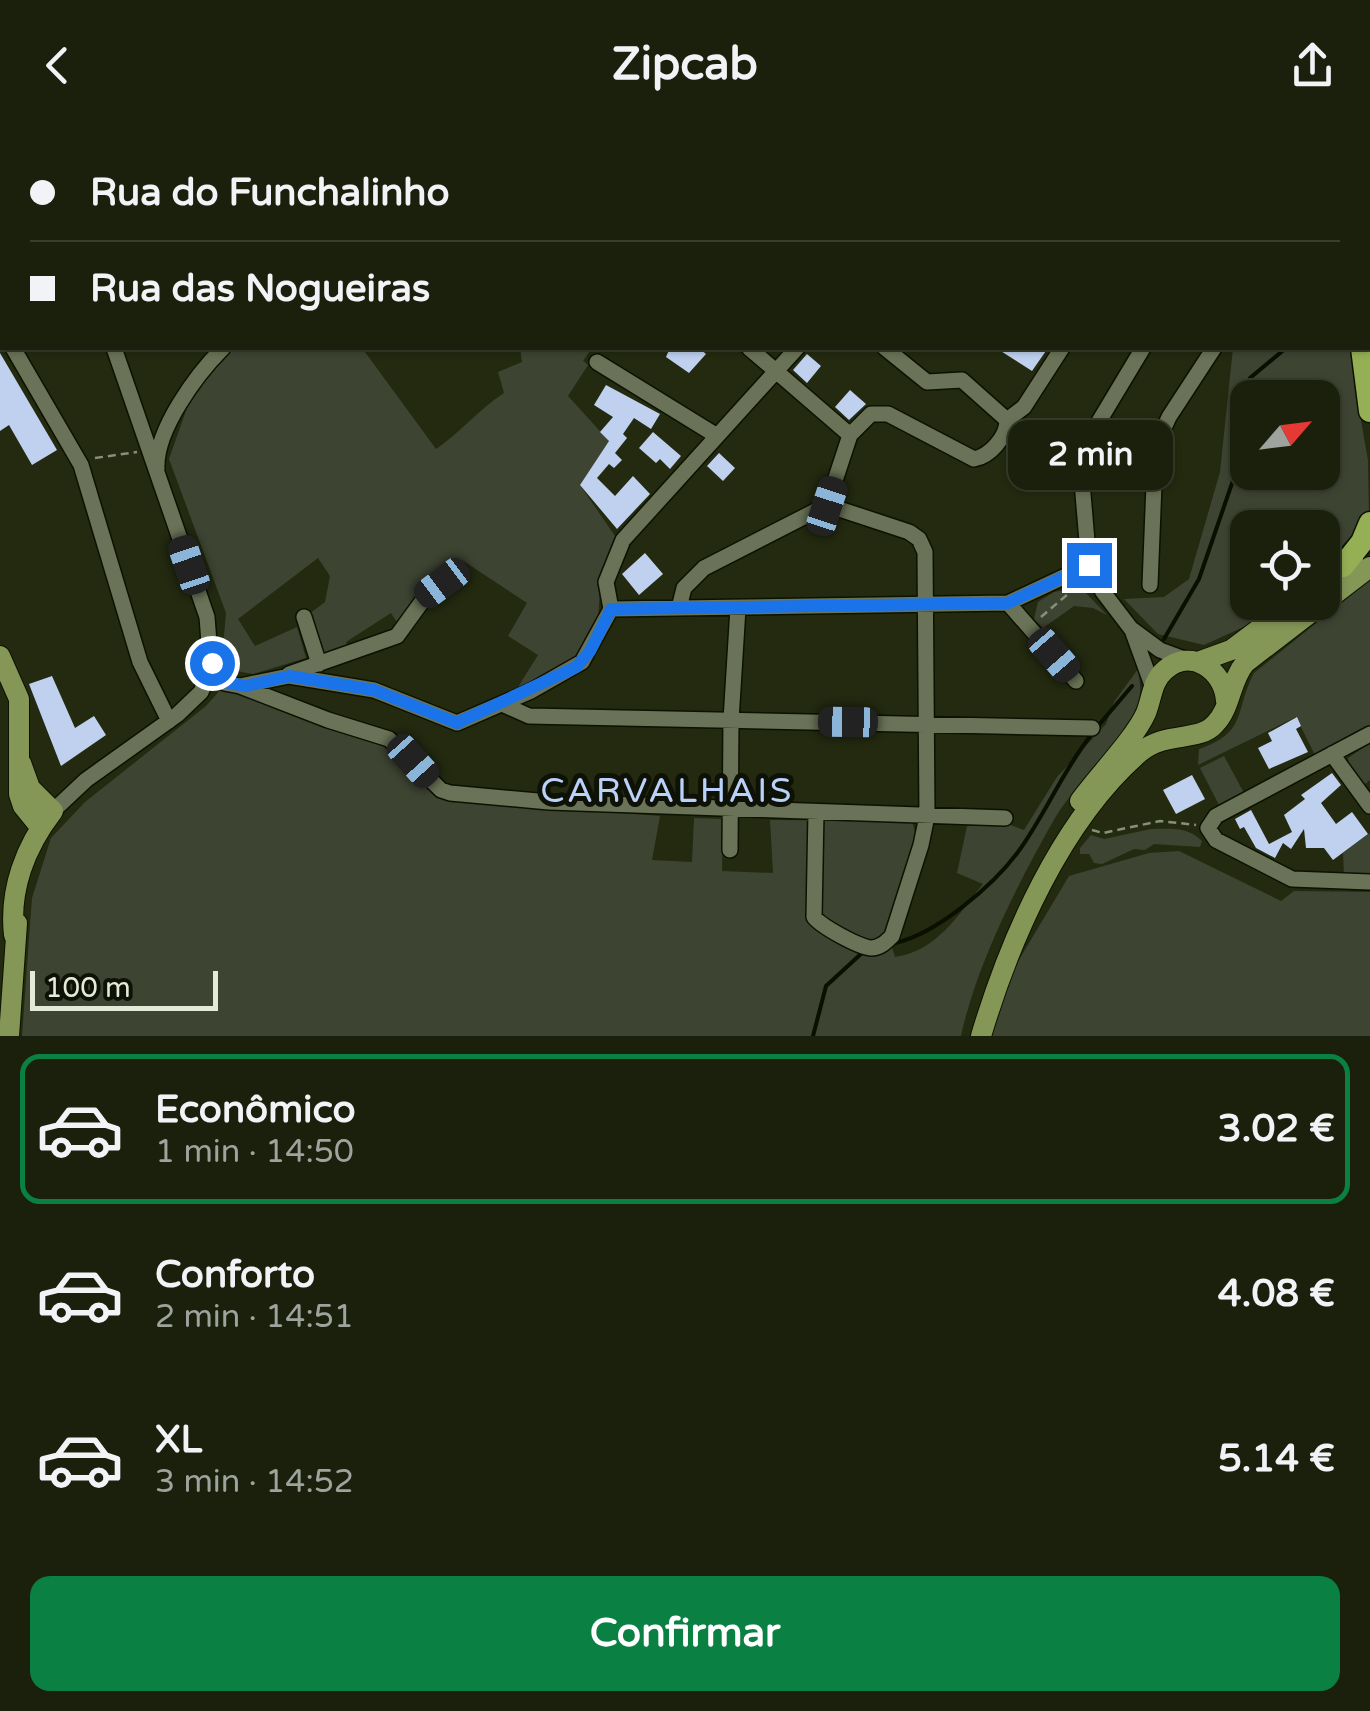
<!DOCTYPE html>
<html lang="pt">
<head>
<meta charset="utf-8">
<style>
  :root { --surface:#1a200c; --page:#232815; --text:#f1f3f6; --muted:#9fa39d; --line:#383e2d; --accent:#0b8043 }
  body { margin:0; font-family:"Varela Round",sans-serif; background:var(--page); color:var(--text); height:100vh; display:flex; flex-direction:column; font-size:38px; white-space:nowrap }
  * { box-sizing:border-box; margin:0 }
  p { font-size:32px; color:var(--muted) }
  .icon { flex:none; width:55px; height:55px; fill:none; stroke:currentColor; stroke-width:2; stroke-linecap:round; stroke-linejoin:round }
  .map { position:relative; height:906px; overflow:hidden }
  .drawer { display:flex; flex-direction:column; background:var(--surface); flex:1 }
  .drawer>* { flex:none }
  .hud { position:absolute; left:0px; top:0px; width:1370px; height:220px; box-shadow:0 2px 8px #0004,0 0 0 2px var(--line); display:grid; align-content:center; height:220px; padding:0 30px; background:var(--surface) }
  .needle { width:65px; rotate:62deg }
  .buttons { position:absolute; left:1230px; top:250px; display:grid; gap:20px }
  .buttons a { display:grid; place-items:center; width:110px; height:110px; border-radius:20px; background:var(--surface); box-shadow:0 2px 8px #0004,0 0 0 2px var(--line); font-size:50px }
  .scale { position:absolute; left:30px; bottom:25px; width:188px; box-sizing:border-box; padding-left:10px; border:5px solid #e4eada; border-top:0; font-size:28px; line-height:35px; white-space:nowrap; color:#e4eada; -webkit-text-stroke:8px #0e1106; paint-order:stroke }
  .end { position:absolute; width:45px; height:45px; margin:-22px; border:12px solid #1a73e8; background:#fff; box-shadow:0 0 0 5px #fff }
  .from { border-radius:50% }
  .bubble { position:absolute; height:70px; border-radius:20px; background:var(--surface); box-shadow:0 2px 8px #0004,0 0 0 2px var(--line); font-size:32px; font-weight:800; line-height:70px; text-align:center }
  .car { position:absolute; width:30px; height:60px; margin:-30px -15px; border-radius:12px; box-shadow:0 0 8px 2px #0007; background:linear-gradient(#222 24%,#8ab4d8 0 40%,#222 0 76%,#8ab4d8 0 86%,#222 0) }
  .hud b { display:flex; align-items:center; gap:35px; height:95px; font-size:38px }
  .hud b+b { border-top:2px solid var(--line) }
  .hud i { width:25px; height:25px; background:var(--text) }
  ul { padding:18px 0 0; list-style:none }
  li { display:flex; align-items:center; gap:30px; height:150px; margin:0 20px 15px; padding:0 10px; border:5px solid transparent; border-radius:20px }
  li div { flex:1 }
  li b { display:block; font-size:38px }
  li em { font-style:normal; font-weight:800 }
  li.on { border-color:var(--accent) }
  li>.icon { width:90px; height:90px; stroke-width:1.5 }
  .cta { display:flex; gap:20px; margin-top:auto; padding:20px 30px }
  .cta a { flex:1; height:115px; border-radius:20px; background:var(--accent); color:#fff; font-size:40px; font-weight:800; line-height:115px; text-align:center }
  header { display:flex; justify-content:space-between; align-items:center; height:130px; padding:0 30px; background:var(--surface); font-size:45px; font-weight:800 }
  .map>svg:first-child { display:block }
  .green { fill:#3e4432; fill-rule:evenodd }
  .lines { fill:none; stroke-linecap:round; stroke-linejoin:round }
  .stream { stroke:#0a0f00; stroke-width:4 }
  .building { fill:#bfd1ee }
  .minor-casing { stroke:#0c1200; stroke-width:18 }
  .major-casing { stroke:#0c1200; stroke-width:22 }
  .highway-casing { stroke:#0c1200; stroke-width:25 }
  .path { stroke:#888f7a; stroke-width:2.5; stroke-dasharray:8 5; stroke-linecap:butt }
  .minor { stroke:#6a7357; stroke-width:15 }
  .major { stroke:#849756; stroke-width:20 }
  .highway { stroke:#95af55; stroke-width:22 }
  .route { stroke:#1a73e8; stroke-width:12 }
  .labels { text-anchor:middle; stroke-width:10; stroke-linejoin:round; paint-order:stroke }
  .neighbourhood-label { font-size:35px; letter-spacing:2.5px; fill:#bad2f9; stroke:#0e1106 }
</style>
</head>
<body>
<header><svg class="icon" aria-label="back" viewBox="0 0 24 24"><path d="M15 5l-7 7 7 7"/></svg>Zipcab<svg class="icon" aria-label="share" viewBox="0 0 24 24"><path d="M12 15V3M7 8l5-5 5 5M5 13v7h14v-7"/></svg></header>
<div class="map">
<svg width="1370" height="906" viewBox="0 0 1370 906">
  <rect width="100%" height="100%" fill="#232a10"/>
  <path class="green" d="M315,0H530L524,2Z
    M565,0H732L558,2Z
    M1278,0H1368V124V2H1278Z
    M230,218H362L436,319C461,302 478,280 504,263L498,242L522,232L520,218H592L583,231L588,235L568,266L609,311L580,355L615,406L601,443L598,492L585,516L563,537L518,557L538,525L508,506L527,473L462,430L420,465L398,494L391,483L346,512L348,519L322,530L309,484L325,472L330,446L318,428L238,489L255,516L297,497L306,528L253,544L231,540L222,528L226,483L169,329L194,258Z
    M1233,218H1355V257L1368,330L1369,386L1323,437L1322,398H1248V472L1277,473L1250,494L1204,515L1158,504L1124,469L1164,467L1189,449L1220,342ZM1248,268H1322V342H1248Z
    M1370,450V599L1368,597L1315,625L1296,587L1198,635L1199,619C1248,602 1234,582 1254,543Z
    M1075,458L1086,463L1107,485L1093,478L1074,476L1043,498L1034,489L1038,472L1054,462Z
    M1138,539C1139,547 1141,555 1140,562C1138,600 1075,653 1055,688C1019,751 976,835 961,906H22L32,768L51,708L85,672L206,576L222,558L388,614L463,671L660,686L652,730L692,732L694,688L723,689L722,741L773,743L770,690L912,691L917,710L886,796L895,827C937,821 958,785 983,754L957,743L967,696L1008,694L1024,700L1057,647L1106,594L1114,572Z
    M1370,613V650L1364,655L1349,635L1348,628Z
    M1224,626L1244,663L1219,675L1200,638Z
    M1151,699C1170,699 1187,696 1202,711L1200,717L1154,714L1145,720L1134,719L1102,734L1094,733L1089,724H1080V718L1091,705L1104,709Z
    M1370,703V744L1344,745L1343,723Z
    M1179,721L1281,771L1294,761L1370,762V906H988L1011,843L1069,746L1149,723Z"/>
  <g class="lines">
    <path class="stream" d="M1338,0L1339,2
      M1252,268L1250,248L1286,218
      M1164,509L1199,449L1248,307
      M1098,596L1132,556
      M895,813C936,804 993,756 1018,722C1045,685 1063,640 1092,604
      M813,906L826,856L862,823"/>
  </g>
  <path class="building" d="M670,218H699L706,224L689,243L666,227Z
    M996,218H1048L1032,241Z
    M0,223L57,320L32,335L9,295L0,301Z
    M807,224L821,236L807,253L793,240Z
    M606,255L660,284L651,299L634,288L623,304L627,308L615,323L622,330L614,338L609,334L597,348L615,366L633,346L650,364L617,399L580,355L609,311L600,302L613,287L594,275Z
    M850,260L866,274L849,290L835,277Z
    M653,302L681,326L670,339L660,329L656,333L639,318Z
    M719,323L735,338L723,351L707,336Z
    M645,423L663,444L639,465L622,444Z
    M52,546L75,598L94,586L106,605L61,636L29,554Z
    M1297,587L1301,596L1296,599L1308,622L1269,639L1258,618L1272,611L1268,603Z
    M1332,643L1341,655L1321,673L1336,694L1352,682L1368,704L1333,730L1324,718H1306L1304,699L1291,719L1283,713L1275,728L1256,718L1244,697L1240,699L1235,689L1251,680L1269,714L1292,702L1284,685L1305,669L1301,665Z
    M1192,645L1205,669L1176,684L1163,660Z"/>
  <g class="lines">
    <defs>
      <path id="minor" d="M126,0L127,2
        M308,0L310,2
        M775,0L778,2
        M911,0L914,2
        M1047,0L1050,2
        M1184,0L1187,2
        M54,2L55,0
        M536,2L540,0
        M740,2L742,0
        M986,2L988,0
        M1265,2L1266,0
        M0,81L2,85
        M0,195L2,199
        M13,218L81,335L140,532L169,591
        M749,218L850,305
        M885,218L927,252L962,250L1007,290
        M1143,218L1098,293L1082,352L1089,435L1103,462L1132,500L1153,558
        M597,232L717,306
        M1007,290L1024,277L1062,218
        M157,339C155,300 197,244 223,218
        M1150,455L1155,329L1159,309L1169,287L1214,218
        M1008,473L1076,551
        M679,478L684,458L704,438L827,375L850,305L871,284H888L974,329C990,326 1007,307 1007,290
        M611,479L1008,473L1089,435
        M304,487L319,534
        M1133,500L1160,520L1187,530
        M289,544L397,506L426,466L459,441
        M224,553L240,556L289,546L374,560L457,593L531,561L582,532L611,479L606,452L623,410L797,218
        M240,556L328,590L389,609L441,660L450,663L549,672L1005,688
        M502,574L529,586L1092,598
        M1370,604L1216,686L1208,698L1216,710L1292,749L1370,752
        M1332,624L1370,676
        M53,681L86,650L177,585L201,562L211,538L207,487L114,218
        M816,682L814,787C822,797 859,817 871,818C880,818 886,812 892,806L921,715L927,686L925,422L919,409L909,402L827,375
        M730,720L731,590L738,478"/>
      <path id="major" d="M1322,452L1353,428
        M0,526L19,569V664L23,676L40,697
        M1198,532L1231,520L1295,472
        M1080,671C1098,646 1135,608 1146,583C1152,568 1152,551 1165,540C1191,517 1224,540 1226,571
        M14,805C9,760 25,717 53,681L30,658L21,633
        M9,906L17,793
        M981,906C1010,809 1061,691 1139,623C1166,600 1198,613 1215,594C1231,578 1230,551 1245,533L1370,437"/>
      <path id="highway" d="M1368,154L1370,142
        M1362,218L1370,281
        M1343,436L1362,412L1370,393"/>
    </defs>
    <use href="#minor" class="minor-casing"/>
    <use href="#major" class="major-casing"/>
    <use href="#highway" class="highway-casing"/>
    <path class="path" d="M95,328L137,322
      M1041,487L1075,458
      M1092,700L1103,703L1160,691L1196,695"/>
    <use href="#minor" class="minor"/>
    <use href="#major" class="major"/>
    <use href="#highway" class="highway"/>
  </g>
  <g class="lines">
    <path class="route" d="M212,533L224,552L246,556L289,546L374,560L457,593L576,537L590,521L611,479L1008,473L1089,435"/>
  </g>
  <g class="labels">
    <g class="neighbourhood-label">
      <text x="667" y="672">CARVALHAIS</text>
    </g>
  </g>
</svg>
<div class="buttons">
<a><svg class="needle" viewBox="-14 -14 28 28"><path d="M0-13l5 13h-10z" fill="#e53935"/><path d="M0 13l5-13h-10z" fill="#9fa39d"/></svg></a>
<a><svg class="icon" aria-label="locate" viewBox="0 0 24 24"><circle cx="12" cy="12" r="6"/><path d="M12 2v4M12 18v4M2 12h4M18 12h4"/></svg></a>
</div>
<div class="scale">100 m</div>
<i class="end from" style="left:212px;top:533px"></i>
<i class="end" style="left:1089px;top:435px"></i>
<div class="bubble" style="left:1008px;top:290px;width:165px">2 min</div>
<i class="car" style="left:827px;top:376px;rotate:18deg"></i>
<i class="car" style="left:189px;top:435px;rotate:341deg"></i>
<i class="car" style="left:442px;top:453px;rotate:233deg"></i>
<i class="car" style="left:1054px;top:525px;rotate:139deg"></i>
<i class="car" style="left:848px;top:592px;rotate:271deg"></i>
<i class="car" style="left:413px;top:631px;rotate:138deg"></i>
<div class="hud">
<b><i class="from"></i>Rua do Funchalinho</b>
<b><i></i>Rua das Nogueiras</b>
</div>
</div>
<section class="drawer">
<ul>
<li class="on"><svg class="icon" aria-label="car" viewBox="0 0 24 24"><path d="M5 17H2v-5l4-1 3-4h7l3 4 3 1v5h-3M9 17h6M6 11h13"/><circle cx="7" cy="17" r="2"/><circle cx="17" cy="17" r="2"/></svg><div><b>Econômico</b><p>1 min · 14:50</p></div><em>3.02 €</em></li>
<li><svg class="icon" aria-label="car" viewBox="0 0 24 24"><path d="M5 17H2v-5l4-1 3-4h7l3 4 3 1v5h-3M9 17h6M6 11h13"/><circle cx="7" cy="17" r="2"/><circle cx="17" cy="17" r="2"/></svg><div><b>Conforto</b><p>2 min · 14:51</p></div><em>4.08 €</em></li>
<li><svg class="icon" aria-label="car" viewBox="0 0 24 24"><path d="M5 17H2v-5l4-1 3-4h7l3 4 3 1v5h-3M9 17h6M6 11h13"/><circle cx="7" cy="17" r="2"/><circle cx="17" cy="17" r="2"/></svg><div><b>XL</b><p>3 min · 14:52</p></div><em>5.14 €</em></li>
</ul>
<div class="cta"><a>Confirmar</a></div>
</section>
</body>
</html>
